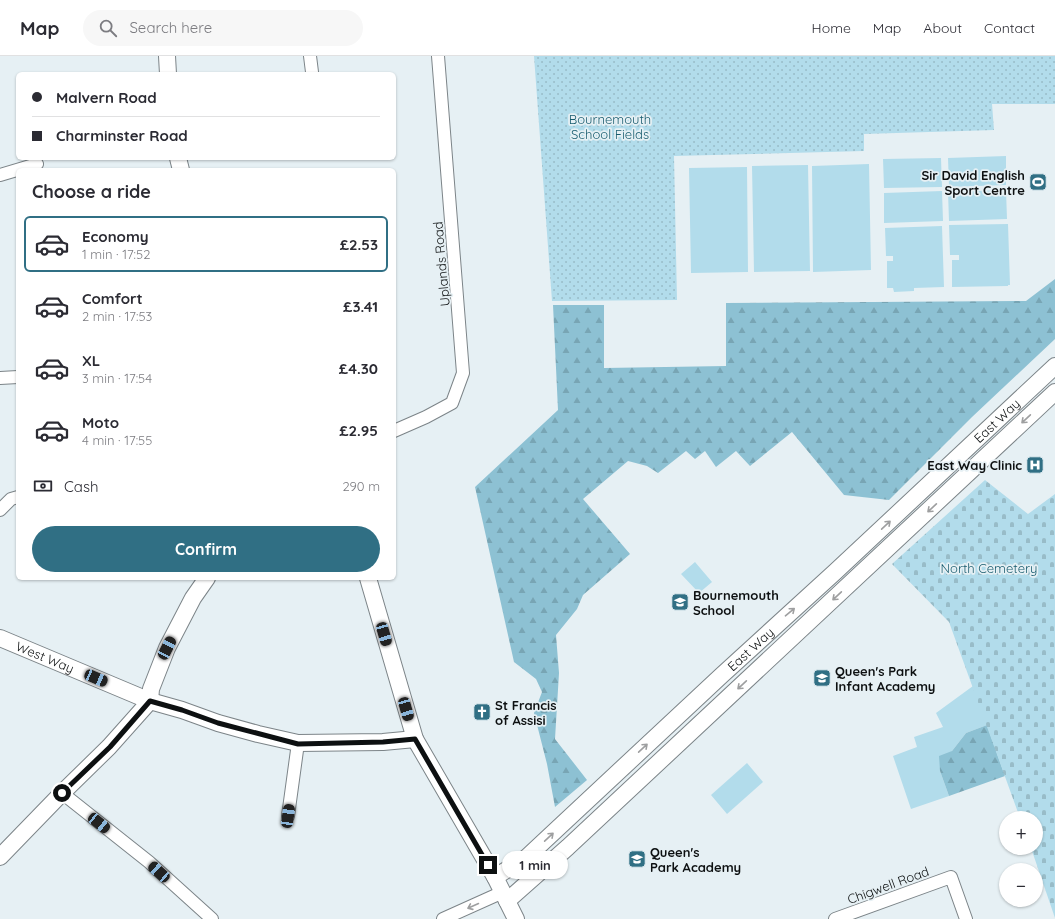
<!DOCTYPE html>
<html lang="en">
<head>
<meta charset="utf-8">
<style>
  :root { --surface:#fff; --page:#f7f7f7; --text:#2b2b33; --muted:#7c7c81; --line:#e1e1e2; --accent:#306f84 }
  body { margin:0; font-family:Quicksand,sans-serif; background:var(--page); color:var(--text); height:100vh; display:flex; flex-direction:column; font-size:15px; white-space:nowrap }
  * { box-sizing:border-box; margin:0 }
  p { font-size:13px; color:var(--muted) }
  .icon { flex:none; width:22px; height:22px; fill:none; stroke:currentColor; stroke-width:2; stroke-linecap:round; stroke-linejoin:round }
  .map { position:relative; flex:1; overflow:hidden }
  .sheet { position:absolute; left:16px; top:112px; width:380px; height:412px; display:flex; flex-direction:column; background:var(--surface); border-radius:6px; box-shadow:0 1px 3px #0004 }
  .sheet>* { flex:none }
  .top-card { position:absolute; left:16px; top:16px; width:380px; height:88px; border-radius:6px; box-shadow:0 1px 3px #0004; display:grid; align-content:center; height:88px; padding:0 16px; background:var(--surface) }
  .fabs { position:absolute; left:999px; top:755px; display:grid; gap:8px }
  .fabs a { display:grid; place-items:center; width:44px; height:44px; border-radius:50%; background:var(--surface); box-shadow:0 1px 3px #0004; font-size:20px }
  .end { position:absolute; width:18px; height:18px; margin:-9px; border:5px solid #0d1011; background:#fff; box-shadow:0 0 0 2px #fff }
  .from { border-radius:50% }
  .bubble { position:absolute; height:28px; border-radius:14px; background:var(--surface); box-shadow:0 1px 3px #0004; font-size:13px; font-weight:800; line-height:28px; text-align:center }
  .car { position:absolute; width:12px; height:24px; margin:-12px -6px; border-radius:5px; box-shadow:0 0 3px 1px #0007; background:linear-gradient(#222 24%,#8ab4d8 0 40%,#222 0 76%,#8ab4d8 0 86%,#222 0) }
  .top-card b { display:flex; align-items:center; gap:14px; height:38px; font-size:15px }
  .top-card b+b { border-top:1px solid var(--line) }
  .top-card i { width:10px; height:10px; background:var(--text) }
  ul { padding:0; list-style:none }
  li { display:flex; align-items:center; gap:12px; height:56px; margin:0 8px 6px; padding:0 8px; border:2px solid transparent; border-radius:6px }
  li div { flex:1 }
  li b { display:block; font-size:15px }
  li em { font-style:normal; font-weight:800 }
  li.on { border-color:var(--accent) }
  li>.icon { width:36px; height:36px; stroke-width:1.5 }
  h2 { padding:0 16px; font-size:18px; line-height:48px }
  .pay { display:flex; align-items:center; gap:10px; height:44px; padding:0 16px; font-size:15px }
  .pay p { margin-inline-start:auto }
  .primary-button { display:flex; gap:8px; margin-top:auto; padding:8px 16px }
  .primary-button a { flex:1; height:46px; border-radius:24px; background:var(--accent); color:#fff; font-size:16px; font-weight:800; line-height:46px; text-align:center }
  header { display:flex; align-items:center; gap:24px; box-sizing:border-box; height:56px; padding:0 20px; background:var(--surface); border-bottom:1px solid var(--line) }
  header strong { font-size:19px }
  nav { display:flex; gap:22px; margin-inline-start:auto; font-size:14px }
  .search { width:280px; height:36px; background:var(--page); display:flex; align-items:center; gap:10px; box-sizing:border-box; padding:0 14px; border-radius:22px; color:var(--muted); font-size:15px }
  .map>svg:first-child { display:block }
  .grass { fill:#b2dceb }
  .forest { fill:url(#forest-firs) }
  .cemetery { fill:url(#cemetery-stones) }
  .park { fill:url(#park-dots) }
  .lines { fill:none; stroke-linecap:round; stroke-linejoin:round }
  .street-casing { stroke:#7c8488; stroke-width:14 }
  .secondary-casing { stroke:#7c8488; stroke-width:18 }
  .street { stroke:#fff; stroke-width:12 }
  .secondary { stroke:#fff; stroke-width:16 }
  .oneway { stroke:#9e9fa0 }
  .route { stroke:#0d1011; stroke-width:5 }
  .labels { text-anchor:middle; stroke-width:3.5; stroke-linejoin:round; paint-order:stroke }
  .park-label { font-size:13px; fill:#175b6e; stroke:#e6f0f4 }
  .poi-label { font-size:13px; font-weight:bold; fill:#0d1011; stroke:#e6f0f4; text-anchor:start }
  .street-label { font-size:13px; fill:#0d1011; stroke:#e6f0f4 }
</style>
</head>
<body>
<header>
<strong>Map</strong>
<div class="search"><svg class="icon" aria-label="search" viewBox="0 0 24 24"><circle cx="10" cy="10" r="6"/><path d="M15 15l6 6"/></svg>Search here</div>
<nav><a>Home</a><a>Map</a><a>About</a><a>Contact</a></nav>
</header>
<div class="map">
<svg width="1055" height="863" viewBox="0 0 1055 863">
  <defs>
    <pattern id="forest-firs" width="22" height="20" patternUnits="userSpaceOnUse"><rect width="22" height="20" fill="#8dc1d3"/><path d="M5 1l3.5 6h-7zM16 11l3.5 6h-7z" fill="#78a5b4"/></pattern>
    <pattern id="cemetery-stones" width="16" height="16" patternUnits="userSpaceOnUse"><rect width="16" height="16" fill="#b2dceb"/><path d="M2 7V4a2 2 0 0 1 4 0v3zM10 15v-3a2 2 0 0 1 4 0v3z" fill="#98bcc8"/></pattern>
    <pattern id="park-dots" width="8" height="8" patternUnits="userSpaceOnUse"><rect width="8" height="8" fill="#b2dceb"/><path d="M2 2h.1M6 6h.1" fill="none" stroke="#98bcc8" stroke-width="1.8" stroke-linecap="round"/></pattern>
  </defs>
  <rect width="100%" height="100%" fill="#e6f0f4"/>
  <path class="grass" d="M1006,100V129L949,131L948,102Z
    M941,102L942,131L884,132L883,103Z
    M869,108L871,214L813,216L812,110Z
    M808,109L810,215L754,216L752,110Z
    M747,111L748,216L691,217L689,112Z
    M1006,134L1007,163L949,165L948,136Z
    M942,135L943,165L884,167V137Z
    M1008,168L1010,229H1008V230L952,231V204H959V199H950L949,169Z
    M942,170L944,231L914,232V235L894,236L893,232H887V205H893V200H886L885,172Z
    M695,506L712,526L699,537L681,518Z
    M973,630L987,669L966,677L952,695L940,715L949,740L911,753L893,700L917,691L914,681L943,671L936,657Z
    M747,707L763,726L727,758L711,739Z"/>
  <path class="forest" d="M1055,223V283L972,361L889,444L844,439L792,376L750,410L736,395L716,411L705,395L695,403L686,395L658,417L647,410L628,405L583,443L630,498L583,539L577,553L556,579L559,617L555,683L587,724L555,751L547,708L534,657L542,636L536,623L514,606L475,431L558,354L553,249H604V312L726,310V247L1026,245Z
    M987,669L1005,720L949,740L940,715L939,700L952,695L966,677Z"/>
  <path class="cemetery" d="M985,424L1028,458L1055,438V862L1031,792H1036V762H1020L949,566L892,508Z"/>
  <path class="park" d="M534,0H1055V48H992L994,74L864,78V95L674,100L677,244L552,245Z"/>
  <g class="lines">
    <defs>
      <path id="street" d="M310,0L312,16
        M0,119L37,108
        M0,322L18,321
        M394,375L426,361L452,347L463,317L438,0
        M0,454L11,443L18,441
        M62,737L149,806L212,863
        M288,760L298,687
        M443,863L503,836
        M835,863L951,821L966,863"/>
      <g id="secondary">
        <path d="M167,0L168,18"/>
        <path d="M178,102L181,114"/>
        <path d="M368,522L415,683L495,821L516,863"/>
        <path id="s1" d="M0,582L150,645L182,654L218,667L258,678L298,687L383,686L415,683"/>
        <path d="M0,801L62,737L109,691L150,645L151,633L167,592L193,542L207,522"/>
        <path id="s2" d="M495,821L526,802L722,619L835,516L1055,310"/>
        <path d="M507,845L568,791L1055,336"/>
      </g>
    </defs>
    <use href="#street" class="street-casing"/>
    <use href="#secondary" class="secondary-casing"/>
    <use href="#street" class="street"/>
    <use href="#secondary" class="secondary"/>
  </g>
  <defs><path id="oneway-shaft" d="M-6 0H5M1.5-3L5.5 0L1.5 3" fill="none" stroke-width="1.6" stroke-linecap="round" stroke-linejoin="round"/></defs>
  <g class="oneway">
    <use href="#oneway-shaft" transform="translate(1026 363) rotate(137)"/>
    <use href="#oneway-shaft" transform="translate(932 452) rotate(137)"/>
    <use href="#oneway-shaft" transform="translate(886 469) rotate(-43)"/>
    <use href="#oneway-shaft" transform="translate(837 540) rotate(137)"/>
    <use href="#oneway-shaft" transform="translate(790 556) rotate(-40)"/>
    <use href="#oneway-shaft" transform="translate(742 629) rotate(137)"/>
    <use href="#oneway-shaft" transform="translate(643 692) rotate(-43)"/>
    <use href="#oneway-shaft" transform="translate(549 781) rotate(-43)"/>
    <use href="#oneway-shaft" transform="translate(473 850) rotate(156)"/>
  </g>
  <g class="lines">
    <path class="route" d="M62,737L110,691L150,645L182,654L218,667L298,688L383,686L415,683L488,809"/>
  </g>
  <defs>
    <symbol id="stadium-square" viewBox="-11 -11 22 22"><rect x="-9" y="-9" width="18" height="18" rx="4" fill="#306f84" stroke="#e6f0f4"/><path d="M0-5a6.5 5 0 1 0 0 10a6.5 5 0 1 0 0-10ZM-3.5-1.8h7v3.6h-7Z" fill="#fff"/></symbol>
    <symbol id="hospital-square" viewBox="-11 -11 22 22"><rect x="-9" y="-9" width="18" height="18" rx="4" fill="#306f84" stroke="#e6f0f4"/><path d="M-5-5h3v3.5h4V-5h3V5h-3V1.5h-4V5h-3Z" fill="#fff"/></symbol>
    <symbol id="school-square" viewBox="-11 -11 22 22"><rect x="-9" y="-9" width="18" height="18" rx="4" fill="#306f84" stroke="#e6f0f4"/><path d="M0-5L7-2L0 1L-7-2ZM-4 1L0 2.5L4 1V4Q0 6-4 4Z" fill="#fff"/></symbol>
    <symbol id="church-square" viewBox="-11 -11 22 22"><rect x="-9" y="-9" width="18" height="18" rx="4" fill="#306f84" stroke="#e6f0f4"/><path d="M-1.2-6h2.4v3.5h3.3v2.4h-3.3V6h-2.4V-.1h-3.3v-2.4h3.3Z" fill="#fff"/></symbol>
  </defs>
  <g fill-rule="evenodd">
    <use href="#stadium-square" x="1028" y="116" width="20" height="20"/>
    <use href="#hospital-square" x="1025" y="399" width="20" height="20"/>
    <use href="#school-square" x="670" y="536" width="20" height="20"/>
    <use href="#school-square" x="812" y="612" width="20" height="20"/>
    <use href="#church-square" x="472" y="646" width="20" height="20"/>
    <use href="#school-square" x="627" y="793" width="20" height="20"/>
  </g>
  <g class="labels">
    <g class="park-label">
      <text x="610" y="68">Bournemouth<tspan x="610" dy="15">School Fields</tspan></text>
      <text x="989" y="517">North Cemetery</text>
    </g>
    <g class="poi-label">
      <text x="1025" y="124" text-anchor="end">Sir David English<tspan x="1025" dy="15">Sport Centre</tspan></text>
      <text x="1022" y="414" text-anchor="end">East Way Clinic</text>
      <text x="693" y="544">Bournemouth<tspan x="693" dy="15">School</tspan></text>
      <text x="835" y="620">Queen's Park<tspan x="835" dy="15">Infant Academy</tspan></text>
      <text x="495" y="654">St Francis<tspan x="495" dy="15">of Assisi</tspan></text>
      <text x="650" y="801">Queen's<tspan x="650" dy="15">Park Academy</tspan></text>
    </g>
    <g class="street-label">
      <text transform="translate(441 208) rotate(-95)" y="5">Uplands Road</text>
      <text dy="5" stroke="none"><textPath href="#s2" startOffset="679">East Way</textPath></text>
      <text dy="5" stroke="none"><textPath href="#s2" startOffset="343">East Way</textPath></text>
      <text dy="5" stroke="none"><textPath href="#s1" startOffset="49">West Way</textPath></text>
      <text transform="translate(888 829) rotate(-20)" y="5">Chigwell Road</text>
    </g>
  </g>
</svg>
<div class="fabs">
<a>+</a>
<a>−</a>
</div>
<i class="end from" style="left:62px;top:737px"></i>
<i class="end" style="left:488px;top:809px"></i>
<div class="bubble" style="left:502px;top:795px;width:66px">1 min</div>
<i class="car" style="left:384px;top:578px;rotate:164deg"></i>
<i class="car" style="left:167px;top:592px;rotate:27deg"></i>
<i class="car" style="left:96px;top:622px;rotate:113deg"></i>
<i class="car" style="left:406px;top:653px;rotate:164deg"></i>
<i class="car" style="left:288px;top:760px;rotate:8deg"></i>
<i class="car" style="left:99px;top:767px;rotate:129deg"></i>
<i class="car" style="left:159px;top:816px;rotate:312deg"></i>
<div class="top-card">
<b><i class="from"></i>Malvern Road</b>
<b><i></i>Charminster Road</b>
</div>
<section class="sheet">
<h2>Choose a ride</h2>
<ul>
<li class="on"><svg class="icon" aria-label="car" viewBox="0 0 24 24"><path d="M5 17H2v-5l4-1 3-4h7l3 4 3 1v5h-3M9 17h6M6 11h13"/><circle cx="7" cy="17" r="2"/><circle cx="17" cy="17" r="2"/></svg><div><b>Economy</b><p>1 min · 17:52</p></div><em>£2.53</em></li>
<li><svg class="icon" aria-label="car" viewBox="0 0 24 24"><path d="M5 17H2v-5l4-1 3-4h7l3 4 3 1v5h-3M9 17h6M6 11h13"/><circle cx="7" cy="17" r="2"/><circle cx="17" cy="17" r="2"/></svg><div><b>Comfort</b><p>2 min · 17:53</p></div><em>£3.41</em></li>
<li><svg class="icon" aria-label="car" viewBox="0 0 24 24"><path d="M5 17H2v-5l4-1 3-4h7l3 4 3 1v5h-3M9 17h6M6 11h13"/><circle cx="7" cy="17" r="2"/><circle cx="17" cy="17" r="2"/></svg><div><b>XL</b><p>3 min · 17:54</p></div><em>£4.30</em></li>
<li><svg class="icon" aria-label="car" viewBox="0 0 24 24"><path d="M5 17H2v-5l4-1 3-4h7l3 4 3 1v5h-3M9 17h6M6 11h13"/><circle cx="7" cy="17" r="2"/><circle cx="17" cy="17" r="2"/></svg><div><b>Moto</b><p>4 min · 17:55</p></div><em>£2.95</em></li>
</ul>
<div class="pay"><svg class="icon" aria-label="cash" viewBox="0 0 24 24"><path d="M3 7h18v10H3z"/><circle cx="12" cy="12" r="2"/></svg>Cash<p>290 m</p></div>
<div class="primary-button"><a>Confirm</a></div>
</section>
</div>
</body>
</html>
